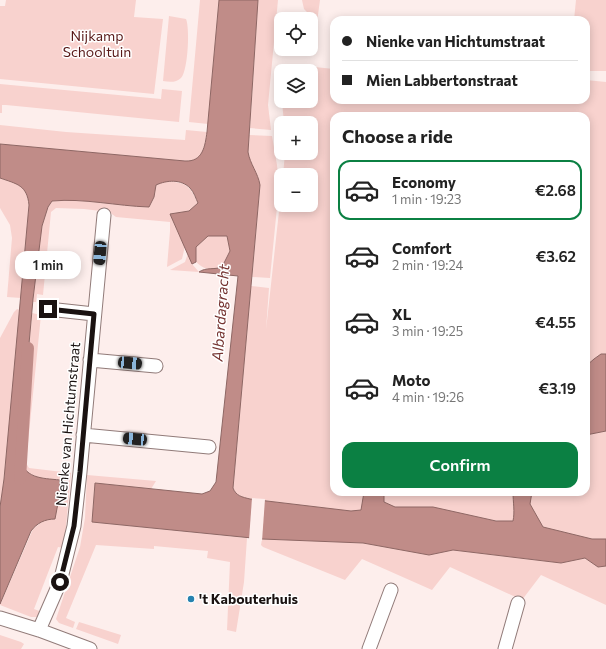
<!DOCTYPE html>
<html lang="en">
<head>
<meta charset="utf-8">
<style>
  :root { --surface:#fff; --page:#f2f2f2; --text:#222; --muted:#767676; --line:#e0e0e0; --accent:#0b8043 }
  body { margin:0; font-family:Commissioner,sans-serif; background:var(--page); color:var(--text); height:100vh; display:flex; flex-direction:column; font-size:15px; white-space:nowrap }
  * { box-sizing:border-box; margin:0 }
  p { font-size:13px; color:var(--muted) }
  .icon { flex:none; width:22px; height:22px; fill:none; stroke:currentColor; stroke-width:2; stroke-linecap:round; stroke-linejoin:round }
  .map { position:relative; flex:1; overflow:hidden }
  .drawer { position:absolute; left:330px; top:112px; width:260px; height:384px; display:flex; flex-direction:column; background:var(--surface); border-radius:12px; box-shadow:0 2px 10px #0003 }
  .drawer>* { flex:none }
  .top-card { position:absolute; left:330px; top:16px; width:260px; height:88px; border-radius:12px; box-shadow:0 2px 10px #0003; display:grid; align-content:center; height:88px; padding:0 12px; background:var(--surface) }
  .tools { position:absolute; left:274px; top:12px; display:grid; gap:8px }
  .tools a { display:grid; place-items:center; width:44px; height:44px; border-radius:8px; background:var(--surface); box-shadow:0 2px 10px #0003; font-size:20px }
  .end { position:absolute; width:18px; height:18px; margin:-9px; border:5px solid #1a1211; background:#fff; box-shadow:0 0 0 2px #fff }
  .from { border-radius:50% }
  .bubble { position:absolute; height:28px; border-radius:12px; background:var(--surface); box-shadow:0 2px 10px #0003; font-size:13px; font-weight:600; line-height:28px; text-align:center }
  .car { position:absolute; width:12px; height:24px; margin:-12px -6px; border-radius:5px; box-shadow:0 0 3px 1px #0007; background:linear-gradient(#222 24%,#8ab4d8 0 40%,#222 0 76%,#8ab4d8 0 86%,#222 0) }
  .top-card b { display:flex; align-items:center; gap:14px; height:38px; font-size:15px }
  .top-card b+b { border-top:1px solid var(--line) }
  .top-card i { width:10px; height:10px; background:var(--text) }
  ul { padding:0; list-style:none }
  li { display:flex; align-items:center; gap:12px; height:60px; margin:0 8px 6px; padding:0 4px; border:2px solid transparent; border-radius:12px }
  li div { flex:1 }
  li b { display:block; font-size:15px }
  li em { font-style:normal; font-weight:600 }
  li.active { border-color:var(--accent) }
  li>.icon { width:36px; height:36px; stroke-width:1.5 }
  h2 { padding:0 12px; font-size:18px; line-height:48px }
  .primary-button { display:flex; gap:8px; margin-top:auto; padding:8px 12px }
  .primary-button a { flex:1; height:46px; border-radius:12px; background:var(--accent); color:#fff; font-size:16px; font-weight:600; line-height:46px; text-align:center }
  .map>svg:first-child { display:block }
  .green { fill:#f8d2ce; fill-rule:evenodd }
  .water { fill:#c08c88; stroke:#8e6764 }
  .pier { fill:#fdeeec }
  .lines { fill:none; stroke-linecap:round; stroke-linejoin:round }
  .canal { stroke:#c08c88; stroke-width:12 }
  .minor-casing { stroke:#917b79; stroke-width:15 }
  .minor { stroke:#fff; stroke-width:13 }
  .route { stroke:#1a1211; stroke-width:5 }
  .poi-dot { fill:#2682af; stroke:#fff; stroke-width:1.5 }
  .labels { text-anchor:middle; stroke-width:3; stroke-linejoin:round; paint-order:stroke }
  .park-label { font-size:14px; fill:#581918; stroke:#fff }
  .street-label { font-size:14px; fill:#1a1211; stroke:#fff }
  .poi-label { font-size:14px; font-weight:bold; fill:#1a1211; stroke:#fff; text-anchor:start }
  .water-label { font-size:15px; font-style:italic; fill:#753330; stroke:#fff }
</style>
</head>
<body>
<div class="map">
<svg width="606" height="649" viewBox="0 0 606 649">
  <rect width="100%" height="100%" fill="#fdeeec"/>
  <path class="green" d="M6,0H136L134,17L163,19L154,94L0,79V6H5Z
    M200,0H219L208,124L189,122Z
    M258,0H278L268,105L271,130L250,128Z
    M302,0H320L317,22L304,9Z
    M576,0H606V71H586V20H574Z
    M169,16L186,19C190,28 188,71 181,78C176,83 169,82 163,81Z
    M285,64L334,69V100H586V80L606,82V539H592L542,527L485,519L246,510L242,497L236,494L233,488L251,286L269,288L266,330L281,193V205H311V175H283L285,153H311V123H284L282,101H311V71H284ZM334,116H586V492H334Z
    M0,84L161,99L162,89L182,91L179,122L6,105H2V113H0Z
    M0,125L66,132L185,140L186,130L207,132C205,146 203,162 185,161L0,144Z
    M249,135L272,136L277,165L279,187L270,278L252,277L260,185L249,158L248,152Z
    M0,178C17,184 27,185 29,205L21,298L7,297L12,238L10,225L0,208Z
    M166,181C187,183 189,185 198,203L189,211L170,214L185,246L182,259L167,267L170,231V222L116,217L109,212L84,209L56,208L51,212L43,295L37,294L36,302H33C36,276 37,221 52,201C84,198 116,206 149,207L154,197L156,185Z
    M208,236H227L230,251L222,267C210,271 205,270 196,262V247Z
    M188,253L192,264L199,272L170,270L185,262Z
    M17,309L20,310C14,375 10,442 0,507V338L14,312Z
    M32,313L41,315L26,463L29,468L71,473L64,548L58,547L34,609L42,612L38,617H31L0,605L33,529L43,521L55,518L40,478C28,475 21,468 19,456Z
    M87,475L156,481L151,489L95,483L92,522L247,538L244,582L236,632L227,630L230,562L207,558L208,551L154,546V549L96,545L66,618L75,622L73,628L59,623L56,619L80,547L85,518Z
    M262,539L363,543L429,555L453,550L561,563L585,558L598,567L606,566V605L541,575L522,600L450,567L432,590L362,559L345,580L263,547L261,545Z
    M79,622L121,635L118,644L76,629Z
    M0,635L21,642L24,644L21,649H0Z"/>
  <path class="water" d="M219,0H258L248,152C250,164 258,173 260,185L233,488C236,496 242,497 250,499L351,511L361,510L364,492H384V502L395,507H433L496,521H513C515,512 513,502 513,492H532L530,504L543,527L592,539H606V566L598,567L585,558L561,563L453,550L429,555L363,543L262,539L92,522L95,483L202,494L210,491L216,482L238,276L199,272C206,267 214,270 222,267L230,251L227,236H208L196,247V262L192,264L170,214L189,211L198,203C196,199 194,192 190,188C181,179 167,180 156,185L154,197L149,207C116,206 84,198 52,201L48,207L42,226L33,299L19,456C24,479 41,478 60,480L59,498L55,519C45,519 37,523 31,531L0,604V507L4,479L29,205C27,185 17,184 0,178V144L185,161C203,162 205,146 207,132Z
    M601,354H606V431L586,435V366L594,359Z"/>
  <path class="pier" d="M252,498L265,499L262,541L249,540Z"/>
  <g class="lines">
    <path class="canal" d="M20,479L28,348"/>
    <defs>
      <path id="minor" d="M48,309L94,314
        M90,360L156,366
        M83,435L209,447
        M0,618L39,630L90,649
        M39,630L60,582L74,526L80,472L104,215
        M369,649L391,590
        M505,649L518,603"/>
    </defs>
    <use href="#minor" class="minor-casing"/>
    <use href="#minor" class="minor"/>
  </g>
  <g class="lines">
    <path class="route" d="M48,309L94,314L80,472L74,526L60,582"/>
  </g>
  <circle class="poi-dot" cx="191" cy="599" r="4"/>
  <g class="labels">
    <g class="park-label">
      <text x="97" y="41">Nijkamp<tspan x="97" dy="16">Schooltuin</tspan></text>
    </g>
    <g class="street-label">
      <text transform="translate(68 424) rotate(-85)" y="5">Nienke van Hichtumstraat</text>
    </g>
    <g class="poi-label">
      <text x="199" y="604">'t Kabouterhuis</text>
    </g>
    <g class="water-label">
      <text transform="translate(221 313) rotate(-86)" y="5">Albardagracht</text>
    </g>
  </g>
</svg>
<div class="tools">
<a><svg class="icon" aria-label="locate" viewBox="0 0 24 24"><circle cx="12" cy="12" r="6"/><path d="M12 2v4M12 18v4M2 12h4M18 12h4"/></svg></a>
<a><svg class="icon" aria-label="layers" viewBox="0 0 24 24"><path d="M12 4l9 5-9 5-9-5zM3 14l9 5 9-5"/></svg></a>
<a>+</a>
<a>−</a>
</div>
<i class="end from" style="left:60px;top:582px"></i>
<i class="end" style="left:48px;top:309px"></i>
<div class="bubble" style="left:15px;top:251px;width:66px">1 min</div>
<i class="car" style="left:100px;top:253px;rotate:185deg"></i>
<i class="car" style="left:130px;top:363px;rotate:95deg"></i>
<i class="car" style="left:135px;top:439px;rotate:275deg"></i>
<div class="top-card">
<b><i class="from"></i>Nienke van Hichtumstraat</b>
<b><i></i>Mien Labbertonstraat</b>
</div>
<section class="drawer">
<h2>Choose a ride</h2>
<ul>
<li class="active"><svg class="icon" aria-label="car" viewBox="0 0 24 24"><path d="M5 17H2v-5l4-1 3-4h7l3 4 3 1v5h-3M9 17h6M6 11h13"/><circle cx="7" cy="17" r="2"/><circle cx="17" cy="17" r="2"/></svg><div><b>Economy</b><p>1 min · 19:23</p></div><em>€2.68</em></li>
<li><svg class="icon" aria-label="car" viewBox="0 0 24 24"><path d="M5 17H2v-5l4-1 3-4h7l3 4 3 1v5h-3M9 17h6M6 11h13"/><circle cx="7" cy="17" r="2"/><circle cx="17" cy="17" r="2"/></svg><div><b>Comfort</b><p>2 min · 19:24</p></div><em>€3.62</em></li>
<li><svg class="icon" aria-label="car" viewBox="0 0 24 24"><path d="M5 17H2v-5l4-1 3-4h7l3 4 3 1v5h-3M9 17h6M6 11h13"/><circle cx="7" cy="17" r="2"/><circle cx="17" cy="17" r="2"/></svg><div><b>XL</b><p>3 min · 19:25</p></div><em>€4.55</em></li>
<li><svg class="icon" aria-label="car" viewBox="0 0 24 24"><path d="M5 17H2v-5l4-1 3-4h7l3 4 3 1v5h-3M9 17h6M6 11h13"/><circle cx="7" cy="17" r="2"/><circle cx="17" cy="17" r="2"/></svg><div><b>Moto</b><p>4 min · 19:26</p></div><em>€3.19</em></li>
</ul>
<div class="primary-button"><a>Confirm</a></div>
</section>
</div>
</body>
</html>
